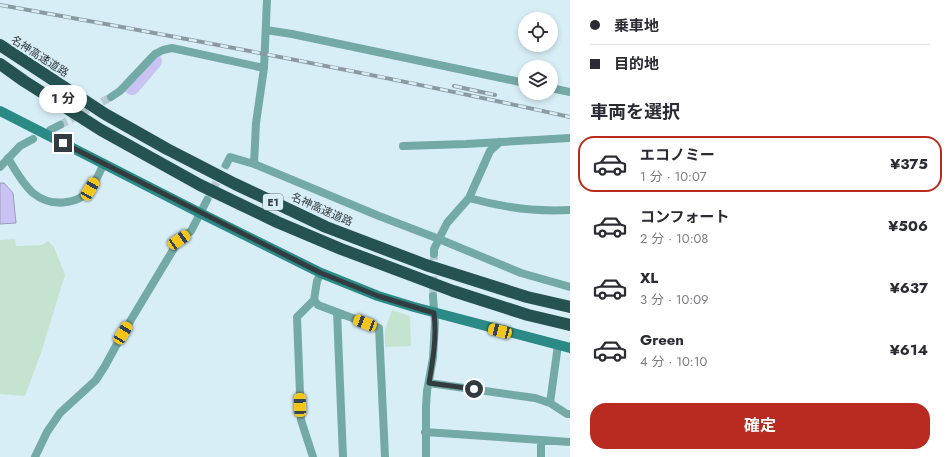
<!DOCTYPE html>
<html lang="ja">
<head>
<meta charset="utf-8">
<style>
  :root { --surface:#fff; --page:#f2f2f3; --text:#2b2b33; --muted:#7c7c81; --line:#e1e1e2; --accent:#b92b21 }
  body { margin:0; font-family:Jost,"Noto Sans JP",sans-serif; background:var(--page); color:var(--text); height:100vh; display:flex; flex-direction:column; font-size:15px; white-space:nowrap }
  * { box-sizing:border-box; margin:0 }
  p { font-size:13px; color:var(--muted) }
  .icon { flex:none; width:22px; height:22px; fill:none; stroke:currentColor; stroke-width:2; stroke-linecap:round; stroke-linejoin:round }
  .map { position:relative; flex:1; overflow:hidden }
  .sheet { display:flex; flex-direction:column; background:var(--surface); width:380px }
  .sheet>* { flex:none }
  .top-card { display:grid; align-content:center; height:88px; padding:0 20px; background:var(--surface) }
  .controls { position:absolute; left:518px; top:12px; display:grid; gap:8px }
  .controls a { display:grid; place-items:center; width:40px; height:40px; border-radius:50%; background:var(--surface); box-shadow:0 2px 6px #0003; font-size:20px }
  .end { position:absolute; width:18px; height:18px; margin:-9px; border:5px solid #323b3f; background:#fff; box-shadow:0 0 0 2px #fff }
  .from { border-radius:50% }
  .bubble { position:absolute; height:28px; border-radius:14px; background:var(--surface); box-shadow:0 2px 6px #0003; font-size:13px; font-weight:700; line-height:28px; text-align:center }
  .car { position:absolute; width:12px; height:24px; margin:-12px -6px; border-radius:5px; box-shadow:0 0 3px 1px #0007; background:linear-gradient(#f5c518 24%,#345 0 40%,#f5c518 0 76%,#345 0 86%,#f5c518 0) }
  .top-card b { display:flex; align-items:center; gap:14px; height:38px; font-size:15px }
  .top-card b+b { border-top:1px solid var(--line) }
  .top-card i { width:10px; height:10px; background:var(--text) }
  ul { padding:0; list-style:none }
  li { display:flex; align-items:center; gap:12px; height:56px; margin:0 8px 6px; padding:0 12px; border:2px solid transparent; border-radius:16px }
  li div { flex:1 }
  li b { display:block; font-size:15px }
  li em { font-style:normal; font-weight:700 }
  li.active { border-color:var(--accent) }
  li>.icon { width:36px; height:36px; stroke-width:1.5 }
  h2 { padding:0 20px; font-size:18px; line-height:48px }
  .cta { display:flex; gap:8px; margin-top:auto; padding:8px 20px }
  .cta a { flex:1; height:46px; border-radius:16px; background:var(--accent); color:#fff; font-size:16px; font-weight:700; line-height:46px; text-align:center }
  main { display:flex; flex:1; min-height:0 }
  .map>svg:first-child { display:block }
  .green { fill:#c5e4d0 }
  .water { fill:#c8c3f2; stroke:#9b9abc }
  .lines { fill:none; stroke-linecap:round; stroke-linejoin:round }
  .river { stroke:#c8c3f2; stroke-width:16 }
  .street-tunnel { stroke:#b7cad2; stroke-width:8; stroke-dasharray:8 4; stroke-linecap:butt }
  .street { stroke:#74aaa6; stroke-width:8 }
  .secondary { stroke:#2c8a86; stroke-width:10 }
  .highway { stroke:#255351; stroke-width:12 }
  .rail-casing { stroke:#8a9aa0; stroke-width:4 }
  .rail { stroke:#d8eef7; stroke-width:2.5; stroke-dasharray:8; stroke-linecap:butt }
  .route { stroke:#323b3f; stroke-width:5 }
  .labels { text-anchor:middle; stroke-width:4; stroke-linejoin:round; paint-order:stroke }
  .shield { fill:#d8eef7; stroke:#647176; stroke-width:1 }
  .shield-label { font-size:10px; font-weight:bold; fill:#323b3f }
  .street-label { font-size:11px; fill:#323b3f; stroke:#d8eef7 }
</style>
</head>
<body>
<main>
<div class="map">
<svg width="570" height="457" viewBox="0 0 570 457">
  <rect width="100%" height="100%" fill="#d8eef7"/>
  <path class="green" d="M15,239L16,246L42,245L48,241L54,247L65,275L41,353L25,396L0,394V240Z
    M392,310L410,316L411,346L385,347V330Z"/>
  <path class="water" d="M0,183H4L13,193L16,223L0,224Z"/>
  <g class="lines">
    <path class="river" d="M132,87L154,61"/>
    <path class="street-tunnel" d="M60,125L111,97
      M207,200L226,165
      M433,296L434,254"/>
    <path class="street" d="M267,0L264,68L256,123L254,164L379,216L439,239L434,249V254
      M266,30L292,34L525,83
      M551,88L570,92
      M111,97L120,91L155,54L163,50L172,48L264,68
      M50,130L60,125
      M500,142L490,151L469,198L447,223L439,239L521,273L570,287
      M403,146L466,144L570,138
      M8,158C15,170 23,184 33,193C50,207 78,206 91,188C96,181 100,172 104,163
      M226,165L230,157L254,164
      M0,167L20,146L33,139
      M469,198C501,207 537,212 570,210
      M314,300L318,305L379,328L385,457
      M337,312L343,457
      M429,383L535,398L550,403L567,414H570
      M550,403L558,345
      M425,432L570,442
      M541,440V457
      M35,457L47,432L60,413L96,380L105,366L123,333L179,240L191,231L207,200
      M313,457L301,420L297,317L314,300L317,281L321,273
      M426,457V406L427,391L433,358L435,323L433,296"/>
    <path class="secondary" d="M0,111L200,213L321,273L378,296L414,307L570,348"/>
    <path class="highway" d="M0,45L105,114L167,149L235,184L326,227L426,265L527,297L570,307
      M0,64L24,81L101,130L200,185L277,222L341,249L453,291L528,315L570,325"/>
    <defs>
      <path id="rail" d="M0,5C191,39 381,75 570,117
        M454,86L495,95"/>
    </defs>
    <use href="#rail" class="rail-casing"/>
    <use href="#rail" class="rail"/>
  </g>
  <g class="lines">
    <path class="route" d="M63,143L321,273L378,296L434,313C437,336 433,360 429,383L474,389"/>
  </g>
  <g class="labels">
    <rect class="shield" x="263" y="194" width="20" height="16" rx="3"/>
    <g class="shield-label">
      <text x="273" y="206">E1</text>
    </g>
    <g class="street-label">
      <text transform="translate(40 56) rotate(33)" y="4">名神高速道路</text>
      <text transform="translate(322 209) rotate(24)" y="4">名神高速道路</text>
    </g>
  </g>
</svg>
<div class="controls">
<a><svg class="icon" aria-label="locate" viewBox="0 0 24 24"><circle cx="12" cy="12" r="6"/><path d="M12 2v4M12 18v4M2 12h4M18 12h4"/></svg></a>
<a><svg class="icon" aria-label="layers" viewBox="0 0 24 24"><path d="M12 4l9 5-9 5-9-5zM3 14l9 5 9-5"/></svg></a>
</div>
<i class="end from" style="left:474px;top:389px"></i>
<i class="end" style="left:63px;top:143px"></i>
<div class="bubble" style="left:39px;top:85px;width:48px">1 分</div>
<i class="car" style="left:90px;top:189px;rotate:30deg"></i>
<i class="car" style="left:179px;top:240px;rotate:56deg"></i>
<i class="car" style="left:365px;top:323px;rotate:291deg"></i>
<i class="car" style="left:500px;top:331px;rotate:285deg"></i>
<i class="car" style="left:123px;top:333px;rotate:31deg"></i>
<i class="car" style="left:300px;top:405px;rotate:358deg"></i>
</div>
<section class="sheet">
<div class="top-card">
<b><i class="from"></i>乗車地</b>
<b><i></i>目的地</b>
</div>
<h2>車両を選択</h2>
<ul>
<li class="active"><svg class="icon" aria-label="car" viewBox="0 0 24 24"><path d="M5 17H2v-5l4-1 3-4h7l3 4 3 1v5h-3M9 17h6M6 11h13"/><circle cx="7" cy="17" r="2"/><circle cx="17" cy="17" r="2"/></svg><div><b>エコノミー</b><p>1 分 · 10:07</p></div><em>¥375</em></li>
<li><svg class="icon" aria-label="car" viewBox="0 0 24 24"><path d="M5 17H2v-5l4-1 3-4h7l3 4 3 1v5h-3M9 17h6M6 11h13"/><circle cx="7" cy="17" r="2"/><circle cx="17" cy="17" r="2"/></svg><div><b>コンフォート</b><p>2 分 · 10:08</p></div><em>¥506</em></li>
<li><svg class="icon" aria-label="car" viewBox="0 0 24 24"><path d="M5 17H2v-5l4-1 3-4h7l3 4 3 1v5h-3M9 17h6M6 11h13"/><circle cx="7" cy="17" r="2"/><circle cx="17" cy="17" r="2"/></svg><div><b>XL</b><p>3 分 · 10:09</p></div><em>¥637</em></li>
<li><svg class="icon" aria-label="car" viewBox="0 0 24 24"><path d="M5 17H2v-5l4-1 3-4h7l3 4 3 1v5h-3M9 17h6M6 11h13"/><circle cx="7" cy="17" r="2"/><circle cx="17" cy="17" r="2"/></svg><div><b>Green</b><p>4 分 · 10:10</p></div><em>¥614</em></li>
</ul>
<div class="cta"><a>確定</a></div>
</section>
</main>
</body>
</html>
